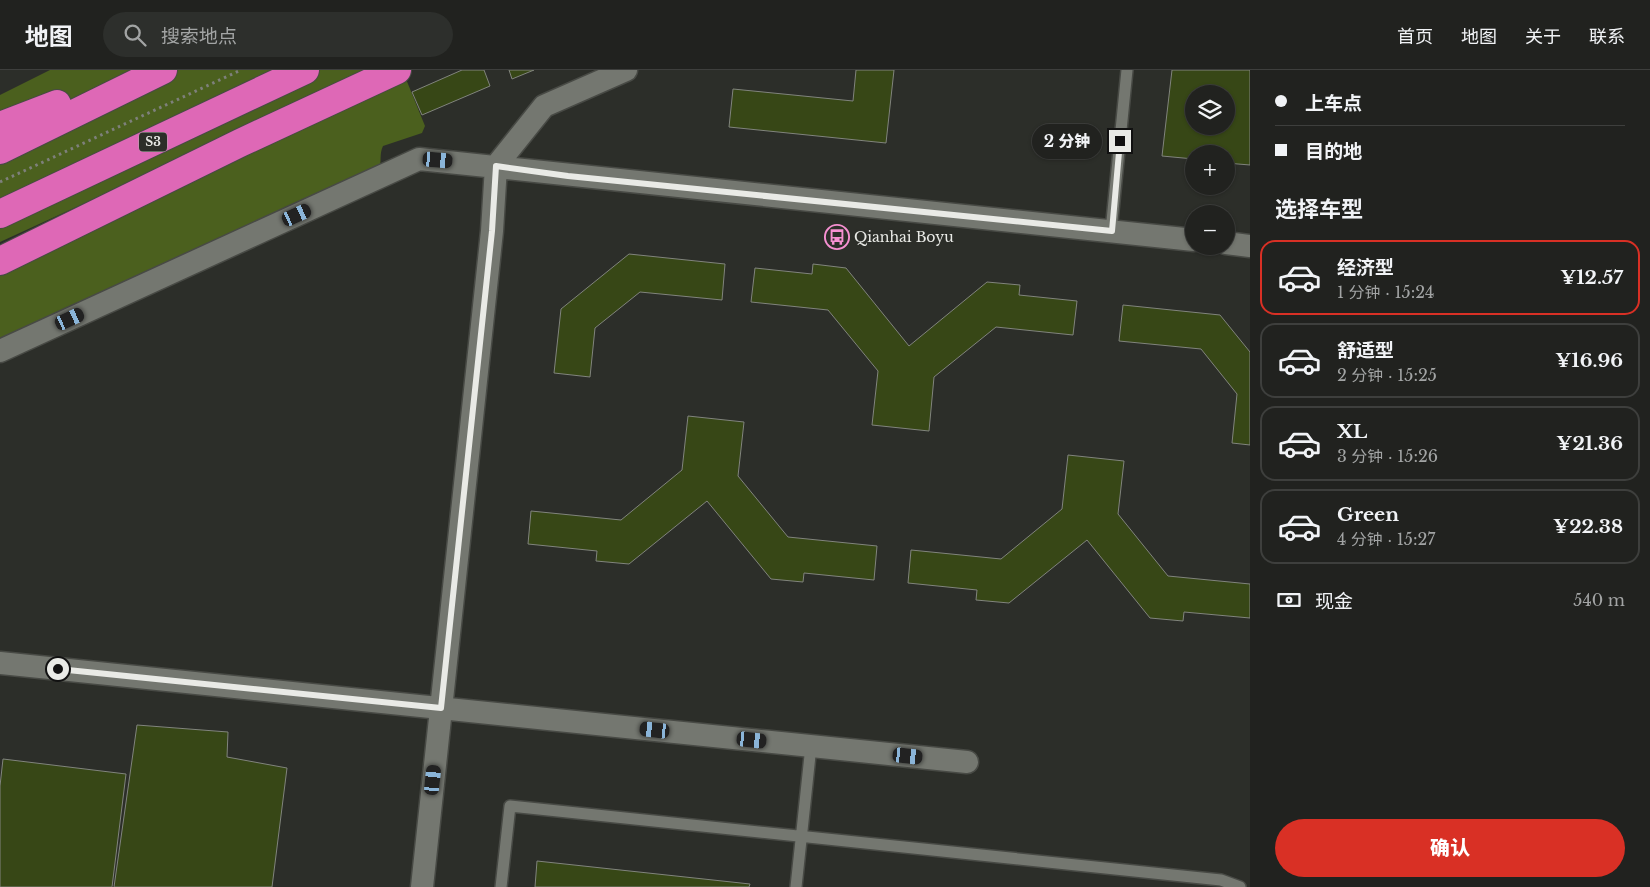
<!DOCTYPE html>
<html lang="zh">
<head>
<meta charset="utf-8">
<style>
  :root { --surface:#21221f; --page:#2d2f2c; --text:#f1f3f6; --muted:#a2a4a4; --line:#3e3f3d; --accent:#d93025 }
  body { margin:0; font-family:"Libre Baskerville","Noto Sans SC",serif; background:var(--page); color:var(--text); height:100vh; display:flex; flex-direction:column; font-size:19px; white-space:nowrap }
  * { box-sizing:border-box; margin:0 }
  p { font-size:16px; color:var(--muted) }
  .icon { flex:none; width:28px; height:28px; fill:none; stroke:currentColor; stroke-width:2; stroke-linecap:round; stroke-linejoin:round }
  .map { position:relative; flex:1; overflow:hidden }
  .drawer { display:flex; flex-direction:column; background:var(--surface); width:400px }
  .drawer>* { flex:none }
  .banner { display:grid; align-content:center; height:110px; padding:0 25px; background:var(--surface) }
  .controls { position:absolute; left:1185px; top:15px; display:grid; gap:10px }
  .controls a { display:grid; place-items:center; width:50px; height:50px; border-radius:50%; background:var(--surface); box-shadow:0 1px 4px #0004,0 0 0 1px var(--line); font-size:25px }
  .end { position:absolute; width:22px; height:22px; margin:-11px; border:6px solid #e9eae6; background:#111; box-shadow:0 0 0 2px #111 }
  .from { border-radius:50% }
  .bubble { position:absolute; height:35px; border-radius:18px; background:var(--surface); box-shadow:0 1px 4px #0004,0 0 0 1px var(--line); font-size:16px; font-weight:800; line-height:35px; text-align:center }
  .car { position:absolute; width:15px; height:30px; margin:-15px -8px; border-radius:6px; box-shadow:0 0 4px 1px #0007; background:linear-gradient(#222 24%,#8ab4d8 0 40%,#222 0 76%,#8ab4d8 0 86%,#222 0) }
  .banner b { display:flex; align-items:center; gap:18px; height:48px; font-size:19px }
  .banner b+b { border-top:1px solid var(--line) }
  .banner i { width:12px; height:12px; background:var(--text) }
  ul { padding:0; list-style:none }
  li { display:flex; align-items:center; gap:15px; height:75px; margin:0 10px 8px; padding:0 15px; border:2px solid var(--line); border-radius:15px }
  li div { flex:1 }
  li b { display:block; font-size:19px }
  li em { font-style:normal; font-weight:800 }
  li.current { border-color:var(--accent) }
  li>.icon { width:45px; height:45px; stroke-width:1.5 }
  h2 { padding:0 25px; font-size:22px; line-height:60px }
  .pay { display:flex; align-items:center; gap:12px; height:55px; padding:0 25px; font-size:19px }
  .pay p { margin-inline-start:auto }
  .action { display:flex; gap:10px; margin-top:auto; padding:10px 25px }
  .action a { flex:1; height:58px; border-radius:30px; background:var(--accent); color:#fff; font-size:20px; font-weight:800; line-height:58px; text-align:center }
  header { display:flex; align-items:center; gap:30px; box-sizing:border-box; height:70px; padding:0 25px; background:var(--surface); border-bottom:1px solid var(--line) }
  header strong { font-size:24px }
  nav { display:flex; gap:28px; margin-inline-start:auto; font-size:18px }
  .search { width:350px; height:45px; background:var(--page); display:flex; align-items:center; gap:12px; box-sizing:border-box; padding:0 18px; border-radius:28px; color:var(--muted); font-size:19px }
  main { display:flex; flex:1; min-height:0 }
  .map>svg:first-child { display:block }
  .green { fill:#4b601e }
  .building { fill:#374716; stroke:#81847d; fill-rule:evenodd }
  .lines { fill:none; stroke-linecap:round; stroke-linejoin:round }
  .service-casing { stroke:#484a45; stroke-width:14 }
  .minor-casing { stroke:#484a45; stroke-width:25 }
  .motorway-casing { stroke:#484a45; stroke-width:30 }
  .path { stroke:#7e807b; stroke-width:3; stroke-dasharray:2.5 4; stroke-linecap:butt }
  .service { stroke:#747770; stroke-width:11 }
  .minor { stroke:#747770; stroke-width:22 }
  .motorway { stroke:#de68b6; stroke-width:28 }
  .route { stroke:#e9eae6; stroke-width:6 }
  .labels { text-anchor:middle; stroke-width:4; stroke-linejoin:round; paint-order:stroke }
  .shield { fill:#2c2e29; stroke:#b0b2ad; stroke-width:1 }
  .shield-label { font-size:12px; font-weight:bold; fill:#e9eae6 }
  .poi-label { font-size:14px; fill:#e9eae6; stroke:#2c2e29; text-anchor:start }
</style>
</head>
<body>
<header>
<strong>地图</strong>
<div class="search"><svg class="icon" aria-label="search" viewBox="0 0 24 24"><circle cx="10" cy="10" r="6"/><path d="M15 15l6 6"/></svg>搜索地点</div>
<nav><a>首页</a><a>地图</a><a>关于</a><a>联系</a></nav>
</header>
<main>
<div class="map">
<svg width="1250" height="817" viewBox="0 0 1250 817">
  <rect width="100%" height="100%" fill="#2c2e29"/>
  <path class="green" d="M50,0H375L0,172V25Z
    M398,8L406,9L425,56L422,63L383,76C379,84 382,92 379,100L0,273V204Z"/>
  <path class="building" d="M462,0H484L490,16L422,45L412,22Z
    M509,0H534L512,9Z
    M856,0H894L886,73L729,57L733,19L853,31Z
    M1172,0H1250V95L1226,93V84H1194V89L1162,86ZM1194,24H1226V56H1194Z
    M629,184L725,194L722,230L640,222L595,258L590,307L554,303L561,239Z
    M813,194L846,198L909,276L987,212L1020,215L1019,225L1077,231L1073,265L996,257L934,307L929,361L872,355L878,301L828,240L751,232L755,198L812,204Z
    M1123,235L1220,245L1250,282V375L1232,373L1237,324L1201,279L1119,271Z
    M688,346L744,352L738,406L788,467L877,476L874,510L804,503L803,512L771,509L707,431L629,494L596,491L597,481L528,474L531,441L621,450L682,400Z
    M1068,385L1124,391L1118,444L1168,506L1250,514V548L1184,542L1183,551L1150,548L1087,470L1009,533L976,530L977,520L908,513L911,480L1001,489L1062,439Z
    M137,655L228,662L227,687L287,698L272,817H114Z
    M3,689L126,704L112,817H0V716Z
    M537,791L750,814L749,817H535Z"/>
  <g class="lines">
    <defs>
      <path id="service" d="M1111,161L1127,0
        M501,817L510,736L1221,810L1240,817
        M796,817L811,676"/>
      <path id="minor" d="M1226,173L1250,176
        M0,281L419,89L1194,170
        M0,593L967,692
        M422,817L492,161L496,96L544,36L626,0"/>
      <path id="motorway" d="M0,56L57,34
        M0,80L163,0
        M0,144L305,0
        M0,191L240,73L397,0"/>
    </defs>
    <use href="#service" class="service-casing"/>
    <use href="#minor" class="minor-casing"/>
    <use href="#motorway" class="motorway-casing"/>
    <path class="path" d="M0,112L241,0"/>
    <use href="#service" class="service"/>
    <use href="#minor" class="minor"/>
    <use href="#motorway" class="motorway"/>
  </g>
  <g class="lines">
    <path class="route" d="M58,599L441,638L492,161L496,96L568,106L1112,161L1120,71"/>
  </g>
  <defs>
    <symbol id="bus-ring" viewBox="-11 -11 22 22"><circle r="9.5" fill="#2c2e29" stroke="#f690d1" stroke-width="1.5"/><path d="M-5-6H5V4H4V6H2V4H-2V6H-4V4H-5ZM-3.5-4V0h7V-4ZM-3.5 1.2v1.5H-2V1.2ZM2 1.2v1.5H3.5V1.2Z" fill="#f690d1"/></symbol>
  </defs>
  <g fill-rule="evenodd">
    <use href="#bus-ring" x="823" y="153" width="28" height="28"/>
  </g>
  <g class="labels">
    <rect class="shield" x="139" y="62.5" width="28" height="19" rx="4"/>
    <g class="shield-label">
      <text x="153" y="76">S3</text>
    </g>
    <g class="poi-label">
      <text x="854" y="172">Qianhai Boyu</text>
    </g>
  </g>
</svg>
<div class="controls">
<a><svg class="icon" aria-label="layers" viewBox="0 0 24 24"><path d="M12 4l9 5-9 5-9-5zM3 14l9 5 9-5"/></svg></a>
<a>+</a>
<a>−</a>
</div>
<i class="end from" style="left:58px;top:599px"></i>
<i class="end" style="left:1120px;top:71px"></i>
<div class="bubble" style="left:1032px;top:54px;width:70px">2 分钟</div>
<i class="car" style="left:438px;top:90px;rotate:95deg"></i>
<i class="car" style="left:297px;top:145px;rotate:65deg"></i>
<i class="car" style="left:70px;top:249px;rotate:65deg"></i>
<i class="car" style="left:655px;top:660px;rotate:276deg"></i>
<i class="car" style="left:752px;top:670px;rotate:96deg"></i>
<i class="car" style="left:908px;top:686px;rotate:96deg"></i>
<i class="car" style="left:433px;top:710px;rotate:6deg"></i>
</div>
<section class="drawer">
<div class="banner">
<b><i class="from"></i>上车点</b>
<b><i></i>目的地</b>
</div>
<h2>选择车型</h2>
<ul>
<li class="current"><svg class="icon" aria-label="car" viewBox="0 0 24 24"><path d="M5 17H2v-5l4-1 3-4h7l3 4 3 1v5h-3M9 17h6M6 11h13"/><circle cx="7" cy="17" r="2"/><circle cx="17" cy="17" r="2"/></svg><div><b>经济型</b><p>1 分钟 · 15:24</p></div><em>¥12.57</em></li>
<li><svg class="icon" aria-label="car" viewBox="0 0 24 24"><path d="M5 17H2v-5l4-1 3-4h7l3 4 3 1v5h-3M9 17h6M6 11h13"/><circle cx="7" cy="17" r="2"/><circle cx="17" cy="17" r="2"/></svg><div><b>舒适型</b><p>2 分钟 · 15:25</p></div><em>¥16.96</em></li>
<li><svg class="icon" aria-label="car" viewBox="0 0 24 24"><path d="M5 17H2v-5l4-1 3-4h7l3 4 3 1v5h-3M9 17h6M6 11h13"/><circle cx="7" cy="17" r="2"/><circle cx="17" cy="17" r="2"/></svg><div><b>XL</b><p>3 分钟 · 15:26</p></div><em>¥21.36</em></li>
<li><svg class="icon" aria-label="car" viewBox="0 0 24 24"><path d="M5 17H2v-5l4-1 3-4h7l3 4 3 1v5h-3M9 17h6M6 11h13"/><circle cx="7" cy="17" r="2"/><circle cx="17" cy="17" r="2"/></svg><div><b>Green</b><p>4 分钟 · 15:27</p></div><em>¥22.38</em></li>
</ul>
<div class="pay"><svg class="icon" aria-label="cash" viewBox="0 0 24 24"><path d="M3 7h18v10H3z"/><circle cx="12" cy="12" r="2"/></svg>现金<p>540 m</p></div>
<div class="action"><a>确认</a></div>
</section>
</main>
</body>
</html>
